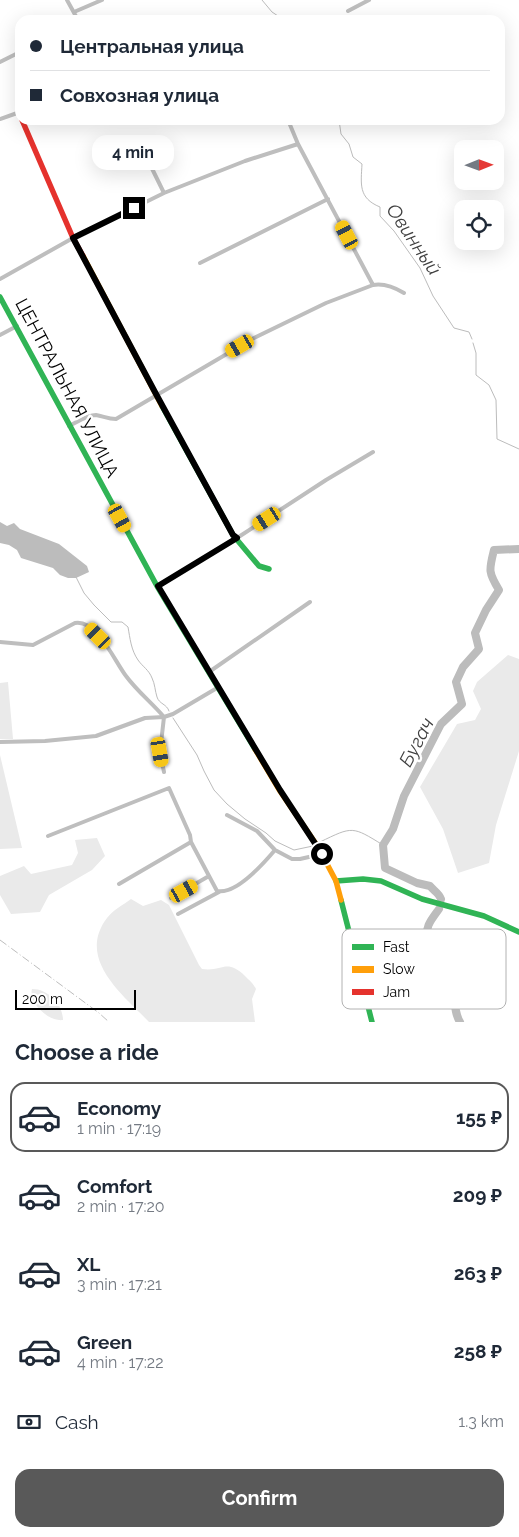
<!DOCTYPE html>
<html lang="en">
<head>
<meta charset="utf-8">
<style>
  :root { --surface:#fff; --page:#f2f2f3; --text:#1f2937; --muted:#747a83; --line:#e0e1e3; --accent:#595959 }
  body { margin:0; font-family:Raleway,sans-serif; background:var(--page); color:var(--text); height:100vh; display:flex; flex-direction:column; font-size:19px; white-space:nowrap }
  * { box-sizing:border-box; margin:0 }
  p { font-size:16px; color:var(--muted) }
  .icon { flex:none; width:28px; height:28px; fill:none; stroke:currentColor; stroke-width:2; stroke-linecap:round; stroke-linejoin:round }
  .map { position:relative; height:1022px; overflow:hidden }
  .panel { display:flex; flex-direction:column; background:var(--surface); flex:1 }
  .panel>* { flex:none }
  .hud { position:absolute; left:15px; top:15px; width:490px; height:110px; border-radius:15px; box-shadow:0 5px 20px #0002; display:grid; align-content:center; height:110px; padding:0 15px; background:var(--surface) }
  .needle { width:32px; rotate:89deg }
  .tools { position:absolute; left:454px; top:140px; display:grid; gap:10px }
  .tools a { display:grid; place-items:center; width:50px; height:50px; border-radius:10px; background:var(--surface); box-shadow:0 5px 20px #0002; font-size:25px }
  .scale { position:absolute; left:15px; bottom:12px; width:121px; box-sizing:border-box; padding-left:5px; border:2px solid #000; border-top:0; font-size:14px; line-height:18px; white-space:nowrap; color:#000; -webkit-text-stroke:4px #fff; paint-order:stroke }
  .end { position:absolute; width:22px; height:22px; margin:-11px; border:6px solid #000; background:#fff; box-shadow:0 0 0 2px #fff }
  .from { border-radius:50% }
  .bubble { position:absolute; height:35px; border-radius:15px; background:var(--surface); box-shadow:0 5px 20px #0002; font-size:16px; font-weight:700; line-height:35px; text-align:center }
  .car { position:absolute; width:15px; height:30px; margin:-15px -8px; border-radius:6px; box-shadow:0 0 4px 1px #0007; background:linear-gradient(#f5c518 24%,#345 0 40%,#f5c518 0 76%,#345 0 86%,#f5c518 0) }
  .hud b { display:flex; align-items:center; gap:18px; height:48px; font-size:19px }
  .hud b+b { border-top:1px solid var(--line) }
  .hud i { width:12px; height:12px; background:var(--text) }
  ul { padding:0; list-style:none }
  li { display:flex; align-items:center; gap:15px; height:70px; margin:0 10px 8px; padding:0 5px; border:2px solid transparent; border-radius:15px }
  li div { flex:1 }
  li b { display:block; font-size:19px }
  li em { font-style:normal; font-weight:700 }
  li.selected { border-color:var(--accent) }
  li>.icon { width:45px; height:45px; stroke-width:1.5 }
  h2 { padding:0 15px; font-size:22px; line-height:60px }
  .pay { display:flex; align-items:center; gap:12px; height:55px; padding:0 15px; font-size:19px }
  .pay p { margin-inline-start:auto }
  .action { display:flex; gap:10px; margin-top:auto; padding:10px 15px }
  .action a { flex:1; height:58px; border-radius:15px; background:var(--accent); color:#fff; font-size:20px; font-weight:700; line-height:58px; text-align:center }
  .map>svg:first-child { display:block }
  .green { fill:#eaeaea }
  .water { fill:#bcbcbc }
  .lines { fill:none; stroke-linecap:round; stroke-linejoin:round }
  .stream { stroke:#bcbcbc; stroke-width:1 }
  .river { stroke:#bcbcbc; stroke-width:8 }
  .street { stroke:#bebebe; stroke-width:4 }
  .fast { stroke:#30b455; stroke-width:5.5 }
  .slow { stroke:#ff9f0a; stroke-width:5.5 }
  .jam { stroke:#e5322d; stroke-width:5.5 }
  .rail { stroke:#bdbdbd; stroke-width:1; stroke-dasharray:8 2.5 1 2.5; stroke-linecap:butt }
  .route { stroke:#000; stroke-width:6 }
  .labels { text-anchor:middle; stroke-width:5; stroke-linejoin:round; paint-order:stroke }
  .street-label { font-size:18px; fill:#000; stroke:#fff }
  .water-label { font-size:19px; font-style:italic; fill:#404040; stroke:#fff }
  .key { fill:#fff; stroke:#b2b2b2; stroke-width:1 }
  .key-label { font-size:14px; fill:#000 }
</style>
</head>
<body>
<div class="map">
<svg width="519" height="1022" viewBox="0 0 519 1022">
  <rect width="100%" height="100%" fill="#fff"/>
  <path class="green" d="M508,655L519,659V751L496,825L489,863L458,873L443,829L420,787L457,724L475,720L481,709L473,691L477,682Z
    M8,682L13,739H0V683Z
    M0,755L22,848L0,849Z
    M97,838L105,856L92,870L49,895L40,912L11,914L0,895V876L24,866L31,874L72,865L78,853L75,840Z
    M131,899L143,906L161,900L169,905L199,965L202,969C223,972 226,958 245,976C249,980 253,983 256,989L252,999L255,1022H149C123,995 76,959 107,918C113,910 123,905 131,899Z
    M32,989C48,989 63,1004 63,1020C48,1022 28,1002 32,989Z"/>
  <path class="water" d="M0,522L7,526L14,523L20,529L59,544L87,566L89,572L76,578H68L60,575L53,568L21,558L17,550L9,545L0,543Z"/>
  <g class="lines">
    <path class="stream" d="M262,0L272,12L284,20
      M339,120L341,134L349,144L353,157L362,164C361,184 358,198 380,207V216L394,231L420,268L433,296L454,328L469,332L472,339
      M473,343L476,353V375L489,385L496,400L497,439L519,449
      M76,577L84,593L94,605L111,622H122L128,627C130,638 131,650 138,660C142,666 149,670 152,678C155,684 155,691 157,697C159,704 167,704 169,711
      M173,718L197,755L204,771L214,790L227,804L245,819L266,833L275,841L294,850L313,846
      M320,842C353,826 352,826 383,845"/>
    <path class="river" d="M441,899C439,893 434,891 430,886L417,883L385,868L383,845L393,829L404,796L441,724L462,704L456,682L463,667L479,649L475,633L486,610L499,590C488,572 489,570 494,550L519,549
      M439,909C431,920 425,926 427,941C428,953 444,962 449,972C456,987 452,1010 460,1022"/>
    <path class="street" d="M67,0L78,20
      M348,11L369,0
      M74,12L102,0
      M0,62L20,52
      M0,119L20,112
      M288,120L298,144L373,285C384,283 394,287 404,293
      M138,140L164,193
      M200,263L328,199
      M0,279L73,238L164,193L245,161L298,144
      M0,335L17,326
      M69,426C77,422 87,415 96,415C103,416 108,419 116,419L254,338L326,303L373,285
      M157,586L237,538L326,480L373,452
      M0,642L33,645L75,623C97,619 115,662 126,676C137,691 152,703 164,717L160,752L164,772
      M209,672L310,602
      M0,742L45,741L96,736L145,718L164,717L173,714L217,688
      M227,815L257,831L275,850L292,859H300L322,854
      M48,836L169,788L190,835L191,842L217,891C236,895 264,863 275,850
      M119,884L191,842
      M171,898L209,876
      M178,914L219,892"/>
    <path class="fast" d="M0,297L157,586L255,749
      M162,406L233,535L259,566L269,569
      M336,881L363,879L381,881L422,899L484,916L519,932
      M341,900L372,1022"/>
    <path class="slow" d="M83,256L162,406
      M255,749L280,791L318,847L336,881L341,900"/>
    <path class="jam" d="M22,120L73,238L83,256"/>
    <path class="rail" d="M0,940L99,1013L109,1022"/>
  </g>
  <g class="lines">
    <path class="route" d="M134,208L73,238L156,394L233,535L237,538L158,586L280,790L322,854"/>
  </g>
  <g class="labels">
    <g class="street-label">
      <text transform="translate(67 388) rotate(62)" y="6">ЦЕНТРАЛЬНАЯ УЛИЦА</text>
    </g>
    <g class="water-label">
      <text transform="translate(414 239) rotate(56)" y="7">Овинный</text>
      <text transform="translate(416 742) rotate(-62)" y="7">Бугач</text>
    </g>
  </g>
  <rect x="342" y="929" width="164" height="80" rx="8" class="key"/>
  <rect x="352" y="944" width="22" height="6" fill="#30b455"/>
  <rect x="352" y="966" width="22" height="7" fill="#ff9f0a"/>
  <rect x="352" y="989" width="22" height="6" fill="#e5322d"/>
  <g class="key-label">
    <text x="383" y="952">Fast</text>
    <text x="383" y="974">Slow</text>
    <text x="383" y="997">Jam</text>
  </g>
</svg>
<div class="tools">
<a><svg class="needle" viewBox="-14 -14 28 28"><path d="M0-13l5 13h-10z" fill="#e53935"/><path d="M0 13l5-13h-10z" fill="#747a83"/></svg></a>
<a><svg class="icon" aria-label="locate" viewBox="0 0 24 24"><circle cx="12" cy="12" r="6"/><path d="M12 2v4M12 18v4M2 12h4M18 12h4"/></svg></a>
</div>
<div class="scale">200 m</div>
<i class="end from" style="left:322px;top:854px"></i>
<i class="end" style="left:134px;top:208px"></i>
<div class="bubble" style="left:92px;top:135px;width:82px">4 min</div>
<i class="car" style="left:347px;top:235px;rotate:332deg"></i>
<i class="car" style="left:240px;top:346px;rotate:240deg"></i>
<i class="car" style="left:120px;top:518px;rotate:151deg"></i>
<i class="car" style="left:267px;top:519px;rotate:237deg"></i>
<i class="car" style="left:98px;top:636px;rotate:315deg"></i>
<i class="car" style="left:160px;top:752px;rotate:170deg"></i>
<i class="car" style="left:184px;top:891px;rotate:61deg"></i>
<div class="hud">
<b><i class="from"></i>Центральная улица</b>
<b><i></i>Совхозная улица</b>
</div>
</div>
<section class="panel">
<h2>Choose a ride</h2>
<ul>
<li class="selected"><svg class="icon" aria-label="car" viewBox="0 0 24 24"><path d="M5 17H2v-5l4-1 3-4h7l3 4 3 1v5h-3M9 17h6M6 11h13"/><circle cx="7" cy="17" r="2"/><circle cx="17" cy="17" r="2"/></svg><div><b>Economy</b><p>1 min · 17:19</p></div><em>155 ₽</em></li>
<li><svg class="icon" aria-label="car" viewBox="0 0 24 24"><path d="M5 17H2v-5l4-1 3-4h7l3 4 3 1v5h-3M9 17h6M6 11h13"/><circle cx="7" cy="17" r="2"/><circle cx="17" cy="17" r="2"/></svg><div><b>Comfort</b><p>2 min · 17:20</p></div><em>209 ₽</em></li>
<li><svg class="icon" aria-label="car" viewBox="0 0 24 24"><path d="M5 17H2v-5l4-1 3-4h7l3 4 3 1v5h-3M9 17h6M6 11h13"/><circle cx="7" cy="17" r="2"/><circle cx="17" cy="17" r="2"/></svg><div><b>XL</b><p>3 min · 17:21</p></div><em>263 ₽</em></li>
<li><svg class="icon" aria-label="car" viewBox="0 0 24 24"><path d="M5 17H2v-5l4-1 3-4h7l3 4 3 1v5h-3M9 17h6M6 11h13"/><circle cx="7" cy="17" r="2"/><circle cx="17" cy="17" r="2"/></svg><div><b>Green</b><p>4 min · 17:22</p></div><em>258 ₽</em></li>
</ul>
<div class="pay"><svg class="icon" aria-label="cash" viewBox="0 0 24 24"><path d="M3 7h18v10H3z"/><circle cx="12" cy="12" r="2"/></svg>Cash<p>1.3 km</p></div>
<div class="action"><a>Confirm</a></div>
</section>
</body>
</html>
